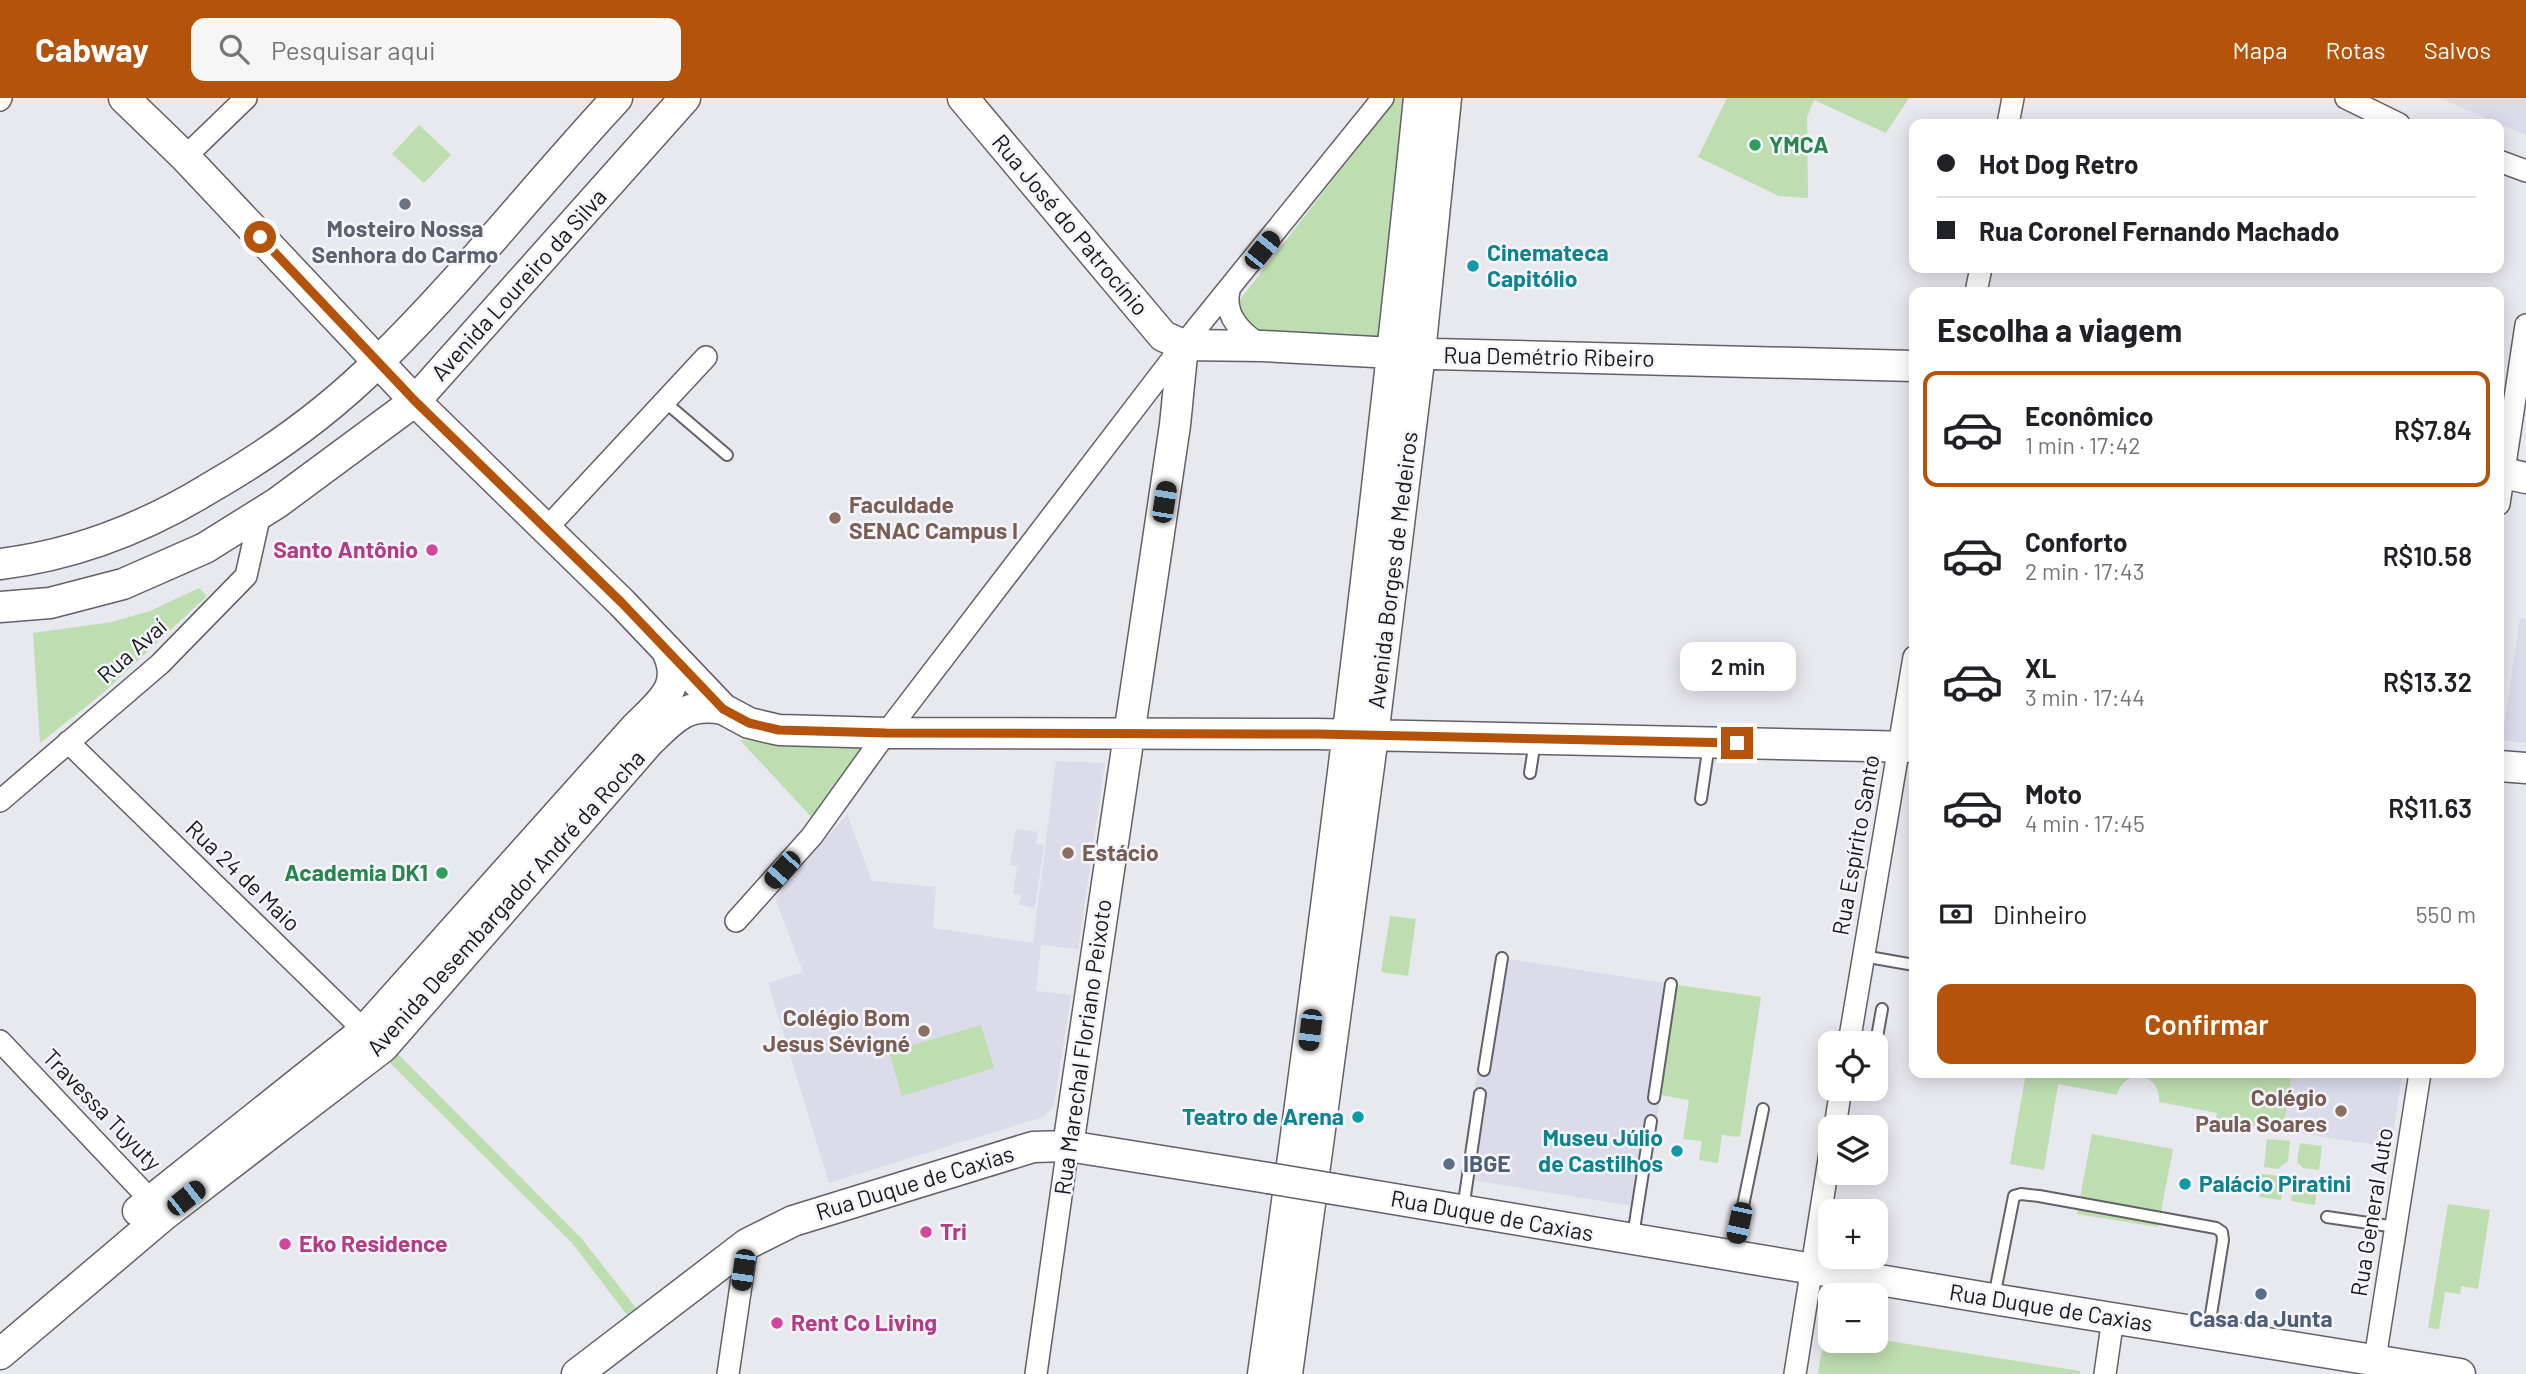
<!DOCTYPE html>
<html lang="pt">
<head>
<meta charset="utf-8">
<style>
  :root { --surface:#fff; --page:#f6f6f6; --text:#202124; --muted:#757577; --line:#e0e0e0; --accent:#b45309 }
  body { margin:0; font-family:Barlow,sans-serif; background:var(--page); color:var(--text); height:100vh; display:flex; flex-direction:column; font-size:26px; white-space:nowrap }
  * { box-sizing:border-box; margin:0 }
  p { font-size:23px; color:var(--muted) }
  .icon { flex:none; width:38px; height:38px; fill:none; stroke:currentColor; stroke-width:2; stroke-linecap:round; stroke-linejoin:round }
  .map { position:relative; flex:1; overflow:hidden }
  .details { position:absolute; left:1909px; top:189px; width:595px; height:791px; display:flex; flex-direction:column; background:var(--surface); border-radius:14px; box-shadow:0 4px 18px #0003 }
  .details>* { flex:none }
  .top-card { position:absolute; left:1909px; top:21px; width:595px; height:154px; border-radius:14px; box-shadow:0 4px 18px #0003; display:grid; align-content:center; height:154px; padding:0 28px; background:var(--surface) }
  .tools { position:absolute; left:1818px; top:933px; display:grid; gap:14px }
  .tools a { display:grid; place-items:center; width:70px; height:70px; border-radius:14px; background:var(--surface); box-shadow:0 4px 18px #0003; font-size:35px }
  .end { position:absolute; width:32px; height:32px; margin:-16px; border:9px solid #b45309; background:#fff; box-shadow:0 0 0 4px #fff }
  .from { border-radius:50% }
  .bubble { position:absolute; height:49px; border-radius:14px; background:var(--surface); box-shadow:0 4px 18px #0003; font-size:23px; font-weight:600; line-height:49px; text-align:center }
  .car { position:absolute; width:21px; height:42px; margin:-21px -10px; border-radius:9px; box-shadow:0 0 5px 2px #0007; background:linear-gradient(#222 24%,#8ab4d8 0 40%,#222 0 76%,#8ab4d8 0 86%,#222 0) }
  .top-card b { display:flex; align-items:center; gap:24px; height:66px; font-size:26px }
  .top-card b+b { border-top:2px solid var(--line) }
  .top-card i { width:18px; height:18px; background:var(--text) }
  ul { padding:0; list-style:none }
  li { display:flex; align-items:center; gap:21px; height:116px; margin:0 14px 10px; padding:0 14px; border:4px solid transparent; border-radius:14px }
  li div { flex:1 }
  li b { display:block; font-size:26px }
  li em { font-style:normal; font-weight:600 }
  li.current { border-color:var(--accent) }
  li>.icon { width:63px; height:63px; stroke-width:1.5 }
  h2 { padding:0 28px; font-size:32px; line-height:84px }
  .pay { display:flex; align-items:center; gap:18px; height:77px; padding:0 28px; font-size:26px }
  .pay p { margin-inline-start:auto }
  .cta { display:flex; gap:14px; margin-top:auto; padding:14px 28px }
  .cta a { flex:1; height:80px; border-radius:14px; background:var(--accent); color:#fff; font-size:28px; font-weight:600; line-height:80px; text-align:center }
  header { display:flex; align-items:center; gap:42px; box-sizing:border-box; height:98px; padding:0 35px; background:var(--accent); color:#fff }
  header strong { font-size:33px }
  nav { display:flex; gap:38px; margin-inline-start:auto; font-size:24px }
  .search { width:490px; height:63px; background:var(--page); display:flex; align-items:center; gap:18px; box-sizing:border-box; padding:0 24px; border-radius:14px; color:var(--muted); font-size:26px }
  .map>svg:first-child { display:block }
  .built { fill:#dcdbea }
  .green { fill:#beddb0 }
  .lines { fill:none; stroke-linecap:round; stroke-linejoin:round }
  .lane-casing { stroke:#616167; stroke-width:14 }
  .street-casing { stroke:#616167; stroke-width:24 }
  .secondary-casing { stroke:#616167; stroke-width:33 }
  .lane { stroke:#fff; stroke-width:10 }
  .street { stroke:#fff; stroke-width:21 }
  .secondary { stroke:#fff; stroke-width:30 }
  .secondary-bridge-casing { stroke:#616167; stroke-width:33; stroke-linecap:butt }
  .secondary-bridge { stroke:#fff; stroke-width:30 }
  .route { stroke:#b45309; stroke-width:9 }
  .leisure-dot { fill:#2e9e5b; stroke:#f5f5fc; stroke-width:2.5 }
  .worship-dot { fill:#6b7280; stroke:#f5f5fc; stroke-width:2.5 }
  .culture-dot { fill:#0f9aa8; stroke:#f5f5fc; stroke-width:2.5 }
  .education-dot { fill:#8d6e63; stroke:#f5f5fc; stroke-width:2.5 }
  .hotel-dot { fill:#d1479c; stroke:#f5f5fc; stroke-width:2.5 }
  .service-dot { fill:#5c6f8a; stroke:#f5f5fc; stroke-width:2.5 }
  .labels { text-anchor:middle; stroke-width:5; stroke-linejoin:round; paint-order:stroke }
  .leisure-label { font-size:23px; font-weight:bold; fill:#27864d; stroke:#f5f5fc; text-anchor:start }
  .street-label { font-size:23px; fill:#18181a; stroke:#f5f5fc }
  .worship-label { font-size:23px; font-weight:bold; fill:#5b616d; stroke:#f5f5fc }
  .culture-label { font-size:23px; font-weight:bold; fill:#0d838f; stroke:#f5f5fc; text-anchor:start }
  .education-label { font-size:23px; font-weight:bold; fill:#785e54; stroke:#f5f5fc; text-anchor:start }
  .hotel-label { font-size:23px; font-weight:bold; fill:#b23c85; stroke:#f5f5fc; text-anchor:start }
  .service-label { font-size:23px; font-weight:bold; fill:#4e5e75; stroke:#f5f5fc; text-anchor:start }
</style>
</head>
<body>
<header>
<strong>Cabway</strong>
<div class="search"><svg class="icon" aria-label="search" viewBox="0 0 24 24"><circle cx="10" cy="10" r="6"/><path d="M15 15l6 6"/></svg>Pesquisar aqui</div>
<nav><a>Mapa</a><a>Rotas</a><a>Salvos</a></nav>
</header>
<div class="map">
<svg width="2526" height="1276" viewBox="0 0 2526 1276">
  <rect width="100%" height="100%" fill="#e8e8ef"/>
  <path class="built" d="M2440,0H2526V37L2460,9Z
    M2520,520L2526,521V645L2502,642Z
    M1056,663L1105,665L1078,851L1041,847L1036,893L1071,897L1054,1008L1043,1019L829,1085L768,885L803,874L775,800L847,716L872,783L936,789L933,830L1033,845Z
    M1016,731L1038,734L1036,746L1044,747L1035,810L1019,807L1021,798L1013,796L1017,768L1010,767Z
    M1496,859L1677,887L1644,1110L1460,1080Z
    M2292,975H2402L2391,1049L2283,1033Z"/>
  <path class="green" d="M1396,0H1408L1385,242L1266,236L1240,221L1236,207Z
    M1727,0H1909L1886,35L1814,2L1807,19L1808,100L1779,98L1698,59Z
    M419,27L451,57L424,85L392,56Z
    M199,490L207,498L103,595L40,645L33,535L112,524L150,513Z
    M740,642L866,648L814,722Z
    M1390,818L1416,821L1408,878L1381,874Z
    M1677,887L1761,899L1740,1039L1722,1037L1718,1065L1699,1062L1702,1043L1683,1041L1689,1002L1661,997Z
    M981,927L994,970L902,998L889,954Z
    M396,954L582,1141L639,1214L630,1221L573,1146L387,962Z
    M2026,975H2292L2283,1033L2216,1022L2217,1015L2159,1004C2162,975 2124,969 2117,997L2058,986L2044,1072L2010,1066Z
    M2092,1036L2173,1051L2158,1129L2077,1116Z
    M2267,1041L2290,1043L2288,1063L2278,1071L2264,1069Z
    M2300,1045L2322,1048L2319,1072L2303,1070L2297,1064Z
    M2262,1076L2279,1078L2283,1086L2281,1102L2259,1099Z
    M2302,1081L2318,1083L2315,1107L2291,1103L2293,1087Z
    M2448,1106L2490,1112L2478,1191L2461,1188L2460,1196L2445,1194L2439,1231L2428,1230Z
    M1825,1233L1830,1234V1242L1876,1241L2080,1273V1276H1818Z"/>
  <g class="lines">
    <defs>
      <path id="lane" d="M665,304L727,357
        M1530,675L1535,643
        M1701,701L1709,646
        M1863,858L1914,867
        M1876,945L1882,911
        M1484,972L1502,860
        M1654,1000L1671,886
        M1463,1111L1480,996
        M2327,1119L2396,1129
        M1633,1138L1651,1023
        M1733,1156L1763,1011
        M1994,1199L2014,1098L2021,1096L2039,1098L2216,1130L2222,1134L2223,1142L2208,1235"/>
      <path id="street" d="M2346,0L2399,26
        M0,2L1,0
        M2008,26L2013,0
        M185,59L246,0
        M2499,63L2526,73
        M1229,193C1223,218 1243,237 1263,248
        M1976,194L1981,170
        M2499,406L2526,227
        M546,431L706,259
        M68,644L373,941
        M0,703L160,566L246,478L260,416
        M736,823L812,738L886,635L1183,247L1383,0
        M0,943L160,1112
        M1849,945L1914,559
        M1835,1029L1841,990
        M2375,1261L2420,975
        M728,1276L747,1146
        M1036,1276L1068,1048
        M1795,1276L1830,1055
        M2105,1276L2113,1220"/>
      <path id="secondary" d="M124,0L185,59L415,303L622,505L723,611L749,625L779,632L886,635L1317,636L1914,649
        M963,0L1163,238L1183,247L1263,248L1393,255L1914,268
        M2499,374L2526,380
        M0,466C75,457 144,430 208,391C269,356 328,314 378,264C463,181 536,87 617,0
        M0,509L50,505L123,486L205,450L277,405L415,303L685,0
        M2499,668L2526,670
        M1068,1048L1175,327L1183,247
        M1334,1091L1993,1201L2460,1276
        M138,1113L364,933L635,630C659,605 686,589 666,551
        M0,1256L164,1117L383,949L649,644C674,620 686,604 723,611
        M577,1276L747,1146L793,1123L1033,1049L1068,1048L1268,1080
        M1263,1276C1323,852 1376,426 1419,0
        M1287,1276L1373,638L1420,255L1446,0"/>
    </defs>
    <use href="#lane" class="lane-casing"/>
    <use href="#street" class="street-casing"/>
    <use href="#secondary" class="secondary-casing"/>
    <use href="#lane" class="lane"/>
    <use href="#street" class="street"/>
    <use href="#secondary" class="secondary"/>
    <defs>
      <path id="secondary-bridge" d="M1268,1080L1334,1091"/>
    </defs>
    <use href="#secondary-bridge" class="secondary-bridge-casing"/>
    <use href="#secondary-bridge" class="secondary-bridge"/>
  </g>
  <g class="lines">
    <path class="route" d="M260,139L415,303L622,505L723,611L749,625L779,632L886,635L1317,636L1737,645"/>
  </g>
  <g class="leisure-dot">
    <circle cx="1755" cy="47" r="7"/>
    <circle cx="442" cy="775" r="7"/>
  </g>
  <circle class="worship-dot" cx="405" cy="106" r="7"/>
  <g class="culture-dot">
    <circle cx="1473" cy="168" r="7"/>
    <circle cx="1358" cy="1019" r="7"/>
    <circle cx="1677" cy="1053" r="7"/>
    <circle cx="2185" cy="1086" r="7"/>
  </g>
  <g class="education-dot">
    <circle cx="835" cy="420" r="7"/>
    <circle cx="1068" cy="755" r="7"/>
    <circle cx="924" cy="933" r="7"/>
    <circle cx="2341" cy="1013" r="7"/>
  </g>
  <g class="hotel-dot">
    <circle cx="432" cy="452" r="7"/>
    <circle cx="926" cy="1134" r="7"/>
    <circle cx="285" cy="1146" r="7"/>
    <circle cx="777" cy="1225" r="7"/>
  </g>
  <g class="service-dot">
    <circle cx="1449" cy="1066" r="7"/>
    <circle cx="2261" cy="1196" r="7"/>
  </g>
  <g class="labels">
    <g class="leisure-label">
      <text x="1769" y="55">YMCA</text>
      <text x="428" y="783" text-anchor="end">Academia DK1</text>
    </g>
    <g class="street-label">
      <text transform="translate(1070 127) rotate(50)" y="8">Rua José do Patrocínio</text>
      <text transform="translate(519 187) rotate(-48)" y="8">Avenida Loureiro da Silva</text>
      <text transform="translate(1549 259) rotate(1)" y="8">Rua Demétrio Ribeiro</text>
      <text transform="translate(1393 472) rotate(-83)" y="8">Avenida Borges de Medeiros</text>
      <text transform="translate(132 553) rotate(-42)" y="8">Rua Avaí</text>
      <text transform="translate(1856 747) rotate(-80)" y="8">Rua Espírito Santo</text>
      <text transform="translate(243 778) rotate(44)" y="8">Rua 24 de Maio</text>
      <text transform="translate(506 805) rotate(-48)" y="8">Avenida Desembargador André da Rocha</text>
      <text transform="translate(1083 949) rotate(-82)" y="8">Rua Marechal Floriano Peixoto</text>
      <text transform="translate(102 1012) rotate(46)" y="8">Travessa Tuyuty</text>
      <text transform="translate(915 1085) rotate(-17)" y="8">Rua Duque de Caxias</text>
      <text transform="translate(2372 1114) rotate(-81)" y="8">Rua General Auto</text>
      <text transform="translate(1492 1118) rotate(10)" y="8">Rua Duque de Caxias</text>
      <text transform="translate(2051 1210) rotate(9)" y="8">Rua Duque de Caxias</text>
    </g>
    <g class="worship-label">
      <text x="405" y="139">Mosteiro Nossa<tspan x="405" dy="26">Senhora do Carmo</tspan></text>
    </g>
    <g class="culture-label">
      <text x="1487" y="163">Cinemateca<tspan x="1487" dy="26">Capitólio</tspan></text>
      <text x="1344" y="1027" text-anchor="end">Teatro de Arena</text>
      <text x="1663" y="1048" text-anchor="end">Museu Júlio<tspan x="1663" dy="26">de Castilhos</tspan></text>
      <text x="2199" y="1094">Palácio Piratini</text>
    </g>
    <g class="education-label">
      <text x="849" y="415">Faculdade<tspan x="849" dy="26">SENAC Campus I</tspan></text>
      <text x="1082" y="763">Estácio</text>
      <text x="910" y="928" text-anchor="end">Colégio Bom<tspan x="910" dy="26">Jesus Sévigné</tspan></text>
      <text x="2327" y="1008" text-anchor="end">Colégio<tspan x="2327" dy="26">Paula Soares</tspan></text>
    </g>
    <g class="hotel-label">
      <text x="418" y="460" text-anchor="end">Santo Antônio</text>
      <text x="940" y="1142">Tri</text>
      <text x="299" y="1154">Eko Residence</text>
      <text x="791" y="1233">Rent Co Living</text>
    </g>
    <g class="service-label">
      <text x="1463" y="1074">IBGE</text>
      <text x="2261" y="1229" text-anchor="middle">Casa da Junta</text>
    </g>
  </g>
</svg>
<div class="tools">
<a><svg class="icon" aria-label="locate" viewBox="0 0 24 24"><circle cx="12" cy="12" r="6"/><path d="M12 2v4M12 18v4M2 12h4M18 12h4"/></svg></a>
<a><svg class="icon" aria-label="layers" viewBox="0 0 24 24"><path d="M12 4l9 5-9 5-9-5zM3 14l9 5 9-5"/></svg></a>
<a>+</a>
<a>−</a>
</div>
<i class="end from" style="left:260px;top:139px"></i>
<i class="end" style="left:1737px;top:645px"></i>
<div class="bubble" style="left:1680px;top:544px;width:116px">2 min</div>
<i class="car" style="left:1262px;top:152px;rotate:39deg"></i>
<i class="car" style="left:1164px;top:404px;rotate:9deg"></i>
<i class="car" style="left:782px;top:772px;rotate:222deg"></i>
<i class="car" style="left:1310px;top:932px;rotate:187deg"></i>
<i class="car" style="left:186px;top:1100px;rotate:52deg"></i>
<i class="car" style="left:1739px;top:1125px;rotate:192deg"></i>
<i class="car" style="left:743px;top:1172px;rotate:188deg"></i>
<div class="top-card">
<b><i class="from"></i>Hot Dog Retro</b>
<b><i></i>Rua Coronel Fernando Machado</b>
</div>
<section class="details">
<h2>Escolha a viagem</h2>
<ul>
<li class="current"><svg class="icon" aria-label="car" viewBox="0 0 24 24"><path d="M5 17H2v-5l4-1 3-4h7l3 4 3 1v5h-3M9 17h6M6 11h13"/><circle cx="7" cy="17" r="2"/><circle cx="17" cy="17" r="2"/></svg><div><b>Econômico</b><p>1 min · 17:42</p></div><em>R$7.84</em></li>
<li><svg class="icon" aria-label="car" viewBox="0 0 24 24"><path d="M5 17H2v-5l4-1 3-4h7l3 4 3 1v5h-3M9 17h6M6 11h13"/><circle cx="7" cy="17" r="2"/><circle cx="17" cy="17" r="2"/></svg><div><b>Conforto</b><p>2 min · 17:43</p></div><em>R$10.58</em></li>
<li><svg class="icon" aria-label="car" viewBox="0 0 24 24"><path d="M5 17H2v-5l4-1 3-4h7l3 4 3 1v5h-3M9 17h6M6 11h13"/><circle cx="7" cy="17" r="2"/><circle cx="17" cy="17" r="2"/></svg><div><b>XL</b><p>3 min · 17:44</p></div><em>R$13.32</em></li>
<li><svg class="icon" aria-label="car" viewBox="0 0 24 24"><path d="M5 17H2v-5l4-1 3-4h7l3 4 3 1v5h-3M9 17h6M6 11h13"/><circle cx="7" cy="17" r="2"/><circle cx="17" cy="17" r="2"/></svg><div><b>Moto</b><p>4 min · 17:45</p></div><em>R$11.63</em></li>
</ul>
<div class="pay"><svg class="icon" aria-label="cash" viewBox="0 0 24 24"><path d="M3 7h18v10H3z"/><circle cx="12" cy="12" r="2"/></svg>Dinheiro<p>550 m</p></div>
<div class="cta"><a>Confirmar</a></div>
</section>
</div>
</body>
</html>
